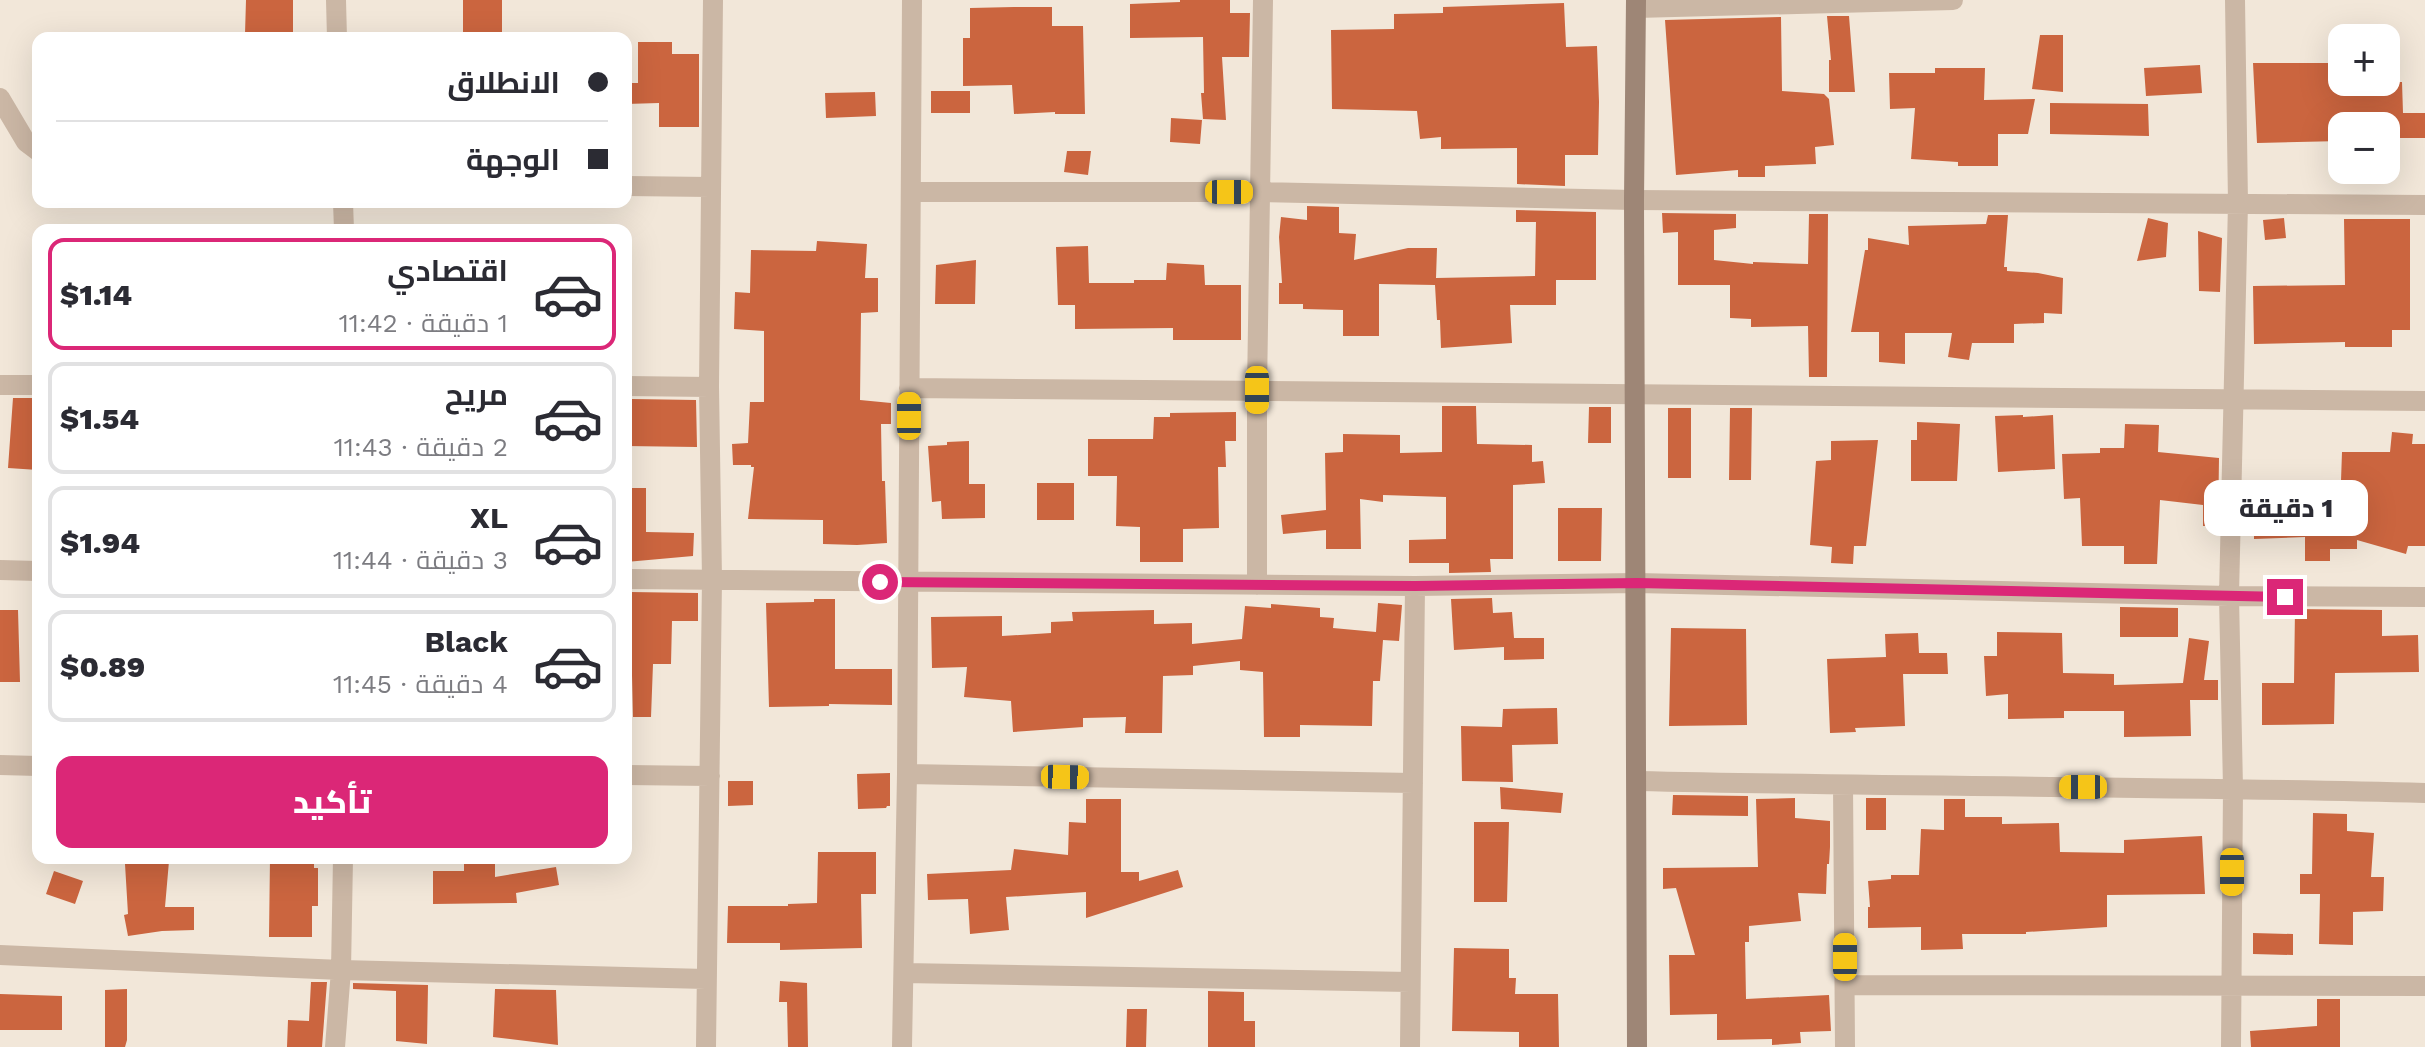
<!DOCTYPE html>
<html lang="ar">
<head>
<meta charset="utf-8">
<style>
  :root { --surface:#fff; --page:#f7f7f7; --text:#2b2b33; --muted:#7c7c81; --line:#e1e1e2; --accent:#db2777 }
  body { margin:0; font-family:"Work Sans",Cairo,sans-serif; background:var(--page); color:var(--text); direction:rtl; height:100vh; display:flex; flex-direction:column; font-size:30px; white-space:nowrap }
  * { box-sizing:border-box; margin:0 }
  p { font-size:26px; color:var(--muted) }
  .icon { flex:none; width:44px; height:44px; fill:none; stroke:currentColor; stroke-width:2; stroke-linecap:round; stroke-linejoin:round }
  .map { position:relative; flex:1; overflow:hidden; direction:ltr }
  .side { position:absolute; left:32px; top:224px; width:600px; height:640px; display:flex; flex-direction:column; background:var(--surface); border-radius:16px; box-shadow:0 8px 32px #0002; direction:rtl }
  .side>* { flex:none }
  .banner { position:absolute; left:32px; top:32px; width:600px; height:176px; border-radius:16px; box-shadow:0 8px 32px #0002; direction:rtl; display:grid; align-content:center; height:176px; padding:0 24px; background:var(--surface) }
  .fabs { position:absolute; left:2328px; top:24px; display:grid; gap:16px }
  .fabs a { display:grid; place-items:center; width:72px; height:72px; border-radius:16px; background:var(--surface); box-shadow:0 8px 32px #0002; font-size:40px }
  .end { position:absolute; width:36px; height:36px; margin:-18px; border:10px solid #db2777; background:#fff; box-shadow:0 0 0 4px #fff }
  .from { border-radius:50% }
  .bubble { position:absolute; height:56px; border-radius:16px; background:var(--surface); box-shadow:0 8px 32px #0002; font-size:26px; font-weight:800; line-height:56px; text-align:center; direction:rtl }
  .car { position:absolute; width:24px; height:48px; margin:-24px -12px; border-radius:10px; box-shadow:0 0 6px 2px #0007; background:linear-gradient(#f5c518 24%,#345 0 40%,#f5c518 0 76%,#345 0 86%,#f5c518 0) }
  .banner b { display:flex; align-items:center; gap:28px; height:76px; font-size:30px }
  .banner b+b { border-top:2px solid var(--line) }
  .banner i { width:20px; height:20px; background:var(--text) }
  ul { padding:14px 0 0; list-style:none }
  li { display:flex; align-items:center; gap:24px; height:112px; margin:0 16px 12px; padding:0 8px; border:4px solid var(--line); border-radius:16px }
  li div { flex:1 }
  li b { display:block; font-size:30px }
  li em { font-style:normal; font-weight:800 }
  li.current { border-color:var(--accent) }
  li>.icon { width:72px; height:72px; stroke-width:1.5 }
  .primary-button { display:flex; gap:16px; margin-top:auto; padding:16px 24px }
  .primary-button a { flex:1; height:92px; border-radius:16px; background:var(--accent); color:#fff; font-size:32px; font-weight:800; line-height:92px; text-align:center }
  .map>svg:first-child { display:block }
  .building { fill:#cb653f }
  .lines { fill:none; stroke-linecap:round; stroke-linejoin:round }
  .street { stroke:#cbb7a5; stroke-width:20 }
  .secondary { stroke:#9e8676; stroke-width:20 }
  .route { stroke:#db2777; stroke-width:10 }
</style>
</head>
<body>
<div class="map">
<svg width="2425" height="1047" viewBox="0 0 2425 1047">
  <rect width="100%" height="100%" fill="#f2e7d9"/>
  <path class="building" d="M246,0H293V34H245Z
    M463,0H502V38H463Z
    M1180,0H1230V13H1250L1249,57H1222L1226,120L1203,119L1201,93H1204L1203,37L1130,38V4L1180,2Z
    M1564,3L1566,47L1597,46L1599,102L1598,155H1565V186L1517,184V148L1441,149V137L1420,139L1417,111L1332,109L1331,30L1394,29V14L1443,13V7Z
    M1014,7H1052V26H1083L1085,114H1055V112L1014,114L1012,85L963,86V38H970V8Z
    M1827,16H1849L1855,92H1829V60H1831Z
    M1781,17L1782,91L1824,94L1829,99L1834,145L1815,147L1816,164L1765,166V177H1738V170L1676,175L1665,20Z
    M2040,35H2063V92L2032,89Z
    M638,42H672V54H699V127H659V103L626,104V83H638Z
    M2253,63H2331V82H2402L2403,113H2425V138H2386V126H2342V141L2257,143Z
    M2200,65L2202,93L2146,96L2144,68Z
    M1935,68H1985L1984,100L2035,99L2028,134H1998V166H1958V162L1911,159L1915,108L1890,109L1889,73H1935Z
    M931,91H970V113H931Z
    M875,92L876,116L826,118L825,93Z
    M2050,103L2148,104L2149,136L2050,134Z
    M1171,118L1202,120L1200,144L1170,142Z
    M1067,151H1091L1088,175L1064,172Z
    M1307,206L1339,207V233L1356,234L1354,260L1408,248H1437L1436,278L1535,276L1536,222H1516V210L1596,212V280H1556V305H1510L1512,343L1441,348L1440,320H1437L1435,285L1379,284V336H1343V310L1303,309V304H1279V283H1282L1279,237L1281,217L1307,220Z
    M1662,213L1736,214V228L1714,230V260L1753,264V262L1808,264L1809,214H1828L1827,377H1809L1808,326L1751,327V319L1730,318V285H1678V232L1663,233Z
    M1988,215H2008L2004,267H2007V271L2038,273L2063,278L2062,314L2044,313V323L2014,324V343H1972L1969,360L1948,357L1952,333H1905V364L1879,362V332H1851L1865,250H1868V238L1909,245L1908,226L1986,224Z
    M2148,218L2168,223L2166,257L2137,261Z
    M2284,218L2286,238L2265,240L2263,220Z
    M2344,219H2410V330H2392V347H2345V342L2254,344L2253,286L2345,285Z
    M2198,231L2222,238L2220,292L2199,291Z
    M817,241L867,244L865,278H878V312L861,313L860,400L891,403V424H881L882,481H885L887,543L857,545L823,544V520L748,519L754,467H751V465H733L732,444L748,443L750,402H764V331L734,329L735,292L750,293L751,250L816,251Z
    M1088,246L1089,283H1134V280H1166L1167,263L1204,265L1205,285H1241V340H1173V328L1075,329V305H1058L1056,247Z
    M976,260L975,304H935L936,265Z
    M13,398H38V470L8,468Z
    M632,399L696,400L697,447L626,446V412H632Z
    M1442,406H1476L1477,444L1532,445V462L1543,461L1545,483L1513,485V559H1490L1491,572L1449,573V563H1409V540L1446,539V497L1383,495V502L1360,499L1361,549H1326V530L1283,534L1281,515L1326,510L1325,453L1343,452V434L1400,435V453L1442,452Z
    M1589,407H1611V443H1588Z
    M1668,408H1691V478H1668Z
    M1730,408H1752L1751,480H1729Z
    M1236,412V441H1225L1226,467H1218L1219,528L1183,529V562H1140V527L1116,526L1117,476H1088V439H1153L1154,417H1170V413Z
    M2023,415V417L2053,415L2055,469L1998,472L1995,416Z
    M1917,422L1960,424L1957,481H1911V440H1917Z
    M2125,424L2159,425L2158,452L2219,458L2218,526H2203V505L2160,500L2157,564H2124V546H2082L2080,498L2064,499L2062,454L2100,453V448H2124Z
    M2392,432L2413,434L2412,444H2425V546H2408L2406,554L2357,540V549H2330V561H2305V537L2254,539V526H2244L2245,483L2341,481L2342,452H2390Z
    M1878,440L1866,546H1854L1853,564L1831,563L1832,547L1810,545L1816,461L1831,460V441Z
    M969,441V484H985V518L942,519L941,501L932,502L928,446L947,445V442Z
    M1037,483H1074V520H1037Z
    M626,488H646V532L694,533L693,556L626,562Z
    M1558,508H1602L1601,561H1558Z
    M630,592L698,593V621H672L671,664H653L651,717H633Z
    M1492,598L1493,613L1512,612L1514,638H1544V659L1504,660V647L1454,650L1451,599Z
    M814,599H835V669H892V705L829,704V706L769,707L766,603L814,602Z
    M1378,603L1402,605L1399,641L1383,640L1380,681H1373L1372,726L1300,725V737H1264L1263,672L1240,670V661L1193,666V675L1163,676L1162,733H1125L1126,717L1083,718V727L1013,732L1011,701L964,697L967,667L932,668L931,617L1002,616V636L1051,633V622L1073,621L1072,612L1154,610V624L1192,623V644L1242,639L1245,606L1271,608V604L1320,608V617L1334,618L1333,628L1376,632Z
    M2120,607L2178,608V637H2120Z
    M2295,609L2382,610V636L2418,635L2419,672L2335,673L2334,724L2262,725V683H2294Z
    M0,610H18L20,682H0Z
    M1671,628L1746,629L1747,725L1669,726Z
    M1997,632L2062,633L2063,673L2114,674V685L2183,683L2189,638L2209,641L2204,680H2218V700H2190L2191,736L2124,737V711H2064V718L2008,719V694L1986,696L1984,656H1997Z
    M1918,633L1919,653H1947L1948,674H1903L1905,726L1855,728L1856,732L1830,733L1827,659L1886,657L1885,634Z
    M1557,708L1558,744L1512,745L1513,782L1462,781L1461,726L1502,727L1503,709Z
    M890,773V806H887L886,808L858,809L857,774Z
    M728,781H753V805L728,806Z
    M1500,787L1563,793L1561,813L1501,809Z
    M1673,795L1748,796V816L1672,815Z
    M1795,798V818L1830,821V847L1829,864H1827L1826,894L1798,893L1801,921L1749,926V942H1745L1746,999L1829,995L1831,1031L1800,1032L1801,1043L1772,1045V1039L1717,1040V1014L1670,1015L1669,955H1695L1676,888L1663,889V868L1758,867L1756,799Z
    M1866,798H1886V830H1866Z
    M1086,799H1121V872H1139V881L1178,870L1183,887L1086,918V892L1006,897L1009,930L970,934L968,899L928,900L927,874L1011,870L1014,849L1068,855L1069,822L1086,823Z
    M1944,799H1965V817H2002V824L2059,823L2060,852L2124,853V840L2202,836L2205,894L2107,895V927L2026,932V934H1962L1963,949L1921,950V927L1868,928V907H1870L1868,881L1891,879V875H1919L1921,829L1944,830Z
    M2313,813L2347,814V831L2374,833L2371,877H2384L2383,911L2353,912V945L2319,944L2320,894H2300V874H2312Z
    M1474,822H1509L1507,902H1474Z
    M818,852H876V894H861L862,948L780,950V943H727L728,906H788V904L817,903Z
    M270,858H314V868H318V906H312V937H269Z
    M464,858H495V877L556,867L559,885L516,893L517,903L433,904V871H464Z
    M169,861L165,907H194V930L162,931L128,936L124,915L128,914L125,864Z
    M54,871L83,881L75,904L46,894Z
    M2253,933L2293,934V955L2253,954Z
    M1454,948L1509,949V978H1516L1515,994H1558L1559,1047H1519V1032L1452,1031Z
    M780,981L807,983L808,1047H788L787,1002H779Z
    M311,982H327L322,1047H287L288,1020L309,1021Z
    M353,983L428,985L427,1044L396,1041V991L353,989Z
    M127,989V1040L125,1047H105V990Z
    M495,989L556,990L558,1045L493,1037Z
    M1208,991L1244,992V1021H1255V1047H1208Z
    M0,994L62,996V1030H0Z
    M2317,999H2340V1047H2251L2250,1031L2317,1026Z
    M1127,1009H1147L1146,1047H1126Z"/>
  <g class="lines">
    <path class="street" d="M336,0L337,38
      M1636,8L1953,0
      M0,98L26,142L38,151
      M626,186L710,187
      M911,192H1261L1634,200L2425,205
      M343,202L344,230
      M0,385H38
      M626,386L709,387
      M909,388L2425,401
      M0,570L38,571
      M626,579L1415,586L1637,583L2229,596L2425,597
      M1257,585V390L1263,0
      M0,765L38,766
      M907,774L1413,783
      M626,775L710,776
      M1637,781C1899,787 2162,786 2425,793
      M1843,785L1845,1047
      M0,955L341,970L706,979
      M904,973L1410,982
      M1845,985L2425,986
      M335,1047L341,970L343,858
      M706,1047L712,579L709,387L713,0
      M902,1047L907,774L912,0
      M1410,1047L1415,586
      M2231,1047L2233,788L2229,596L2238,203L2235,0"/>
    <path class="secondary" d="M1636,0L1634,200L1637,1047"/>
  </g>
  <g class="lines">
    <path class="route" d="M880,582L1415,586L1637,583L2285,597"/>
  </g>
</svg>
<div class="fabs">
<a>+</a>
<a>−</a>
</div>
<i class="end from" style="left:880px;top:582px"></i>
<i class="end" style="left:2285px;top:597px"></i>
<div class="bubble" style="left:2204px;top:480px;width:164px">1 دقيقة</div>
<i class="car" style="left:1229px;top:192px;rotate:90deg"></i>
<i class="car" style="left:1257px;top:390px;rotate:180deg"></i>
<i class="car" style="left:909px;top:416px;rotate:0deg"></i>
<i class="car" style="left:1065px;top:777px;rotate:91deg"></i>
<i class="car" style="left:2083px;top:787px;rotate:270deg"></i>
<i class="car" style="left:2232px;top:872px;rotate:180deg"></i>
<i class="car" style="left:1845px;top:957px;rotate:0deg"></i>
<div class="banner">
<b><i class="from"></i>الانطلاق</b>
<b><i></i>الوجهة</b>
</div>
<section class="side">
<ul>
<li class="current"><svg class="icon" aria-label="car" viewBox="0 0 24 24"><path d="M5 17H2v-5l4-1 3-4h7l3 4 3 1v5h-3M9 17h6M6 11h13"/><circle cx="7" cy="17" r="2"/><circle cx="17" cy="17" r="2"/></svg><div><b>اقتصادي</b><p>1 دقيقة · 11:42</p></div><em>$1.14</em></li>
<li><svg class="icon" aria-label="car" viewBox="0 0 24 24"><path d="M5 17H2v-5l4-1 3-4h7l3 4 3 1v5h-3M9 17h6M6 11h13"/><circle cx="7" cy="17" r="2"/><circle cx="17" cy="17" r="2"/></svg><div><b>مريح</b><p>2 دقيقة · 11:43</p></div><em>$1.54</em></li>
<li><svg class="icon" aria-label="car" viewBox="0 0 24 24"><path d="M5 17H2v-5l4-1 3-4h7l3 4 3 1v5h-3M9 17h6M6 11h13"/><circle cx="7" cy="17" r="2"/><circle cx="17" cy="17" r="2"/></svg><div><b>XL</b><p>3 دقيقة · 11:44</p></div><em>$1.94</em></li>
<li><svg class="icon" aria-label="car" viewBox="0 0 24 24"><path d="M5 17H2v-5l4-1 3-4h7l3 4 3 1v5h-3M9 17h6M6 11h13"/><circle cx="7" cy="17" r="2"/><circle cx="17" cy="17" r="2"/></svg><div><b>Black</b><p>4 دقيقة · 11:45</p></div><em>$0.89</em></li>
</ul>
<div class="primary-button"><a>تأكيد</a></div>
</section>
</div>
</body>
</html>
